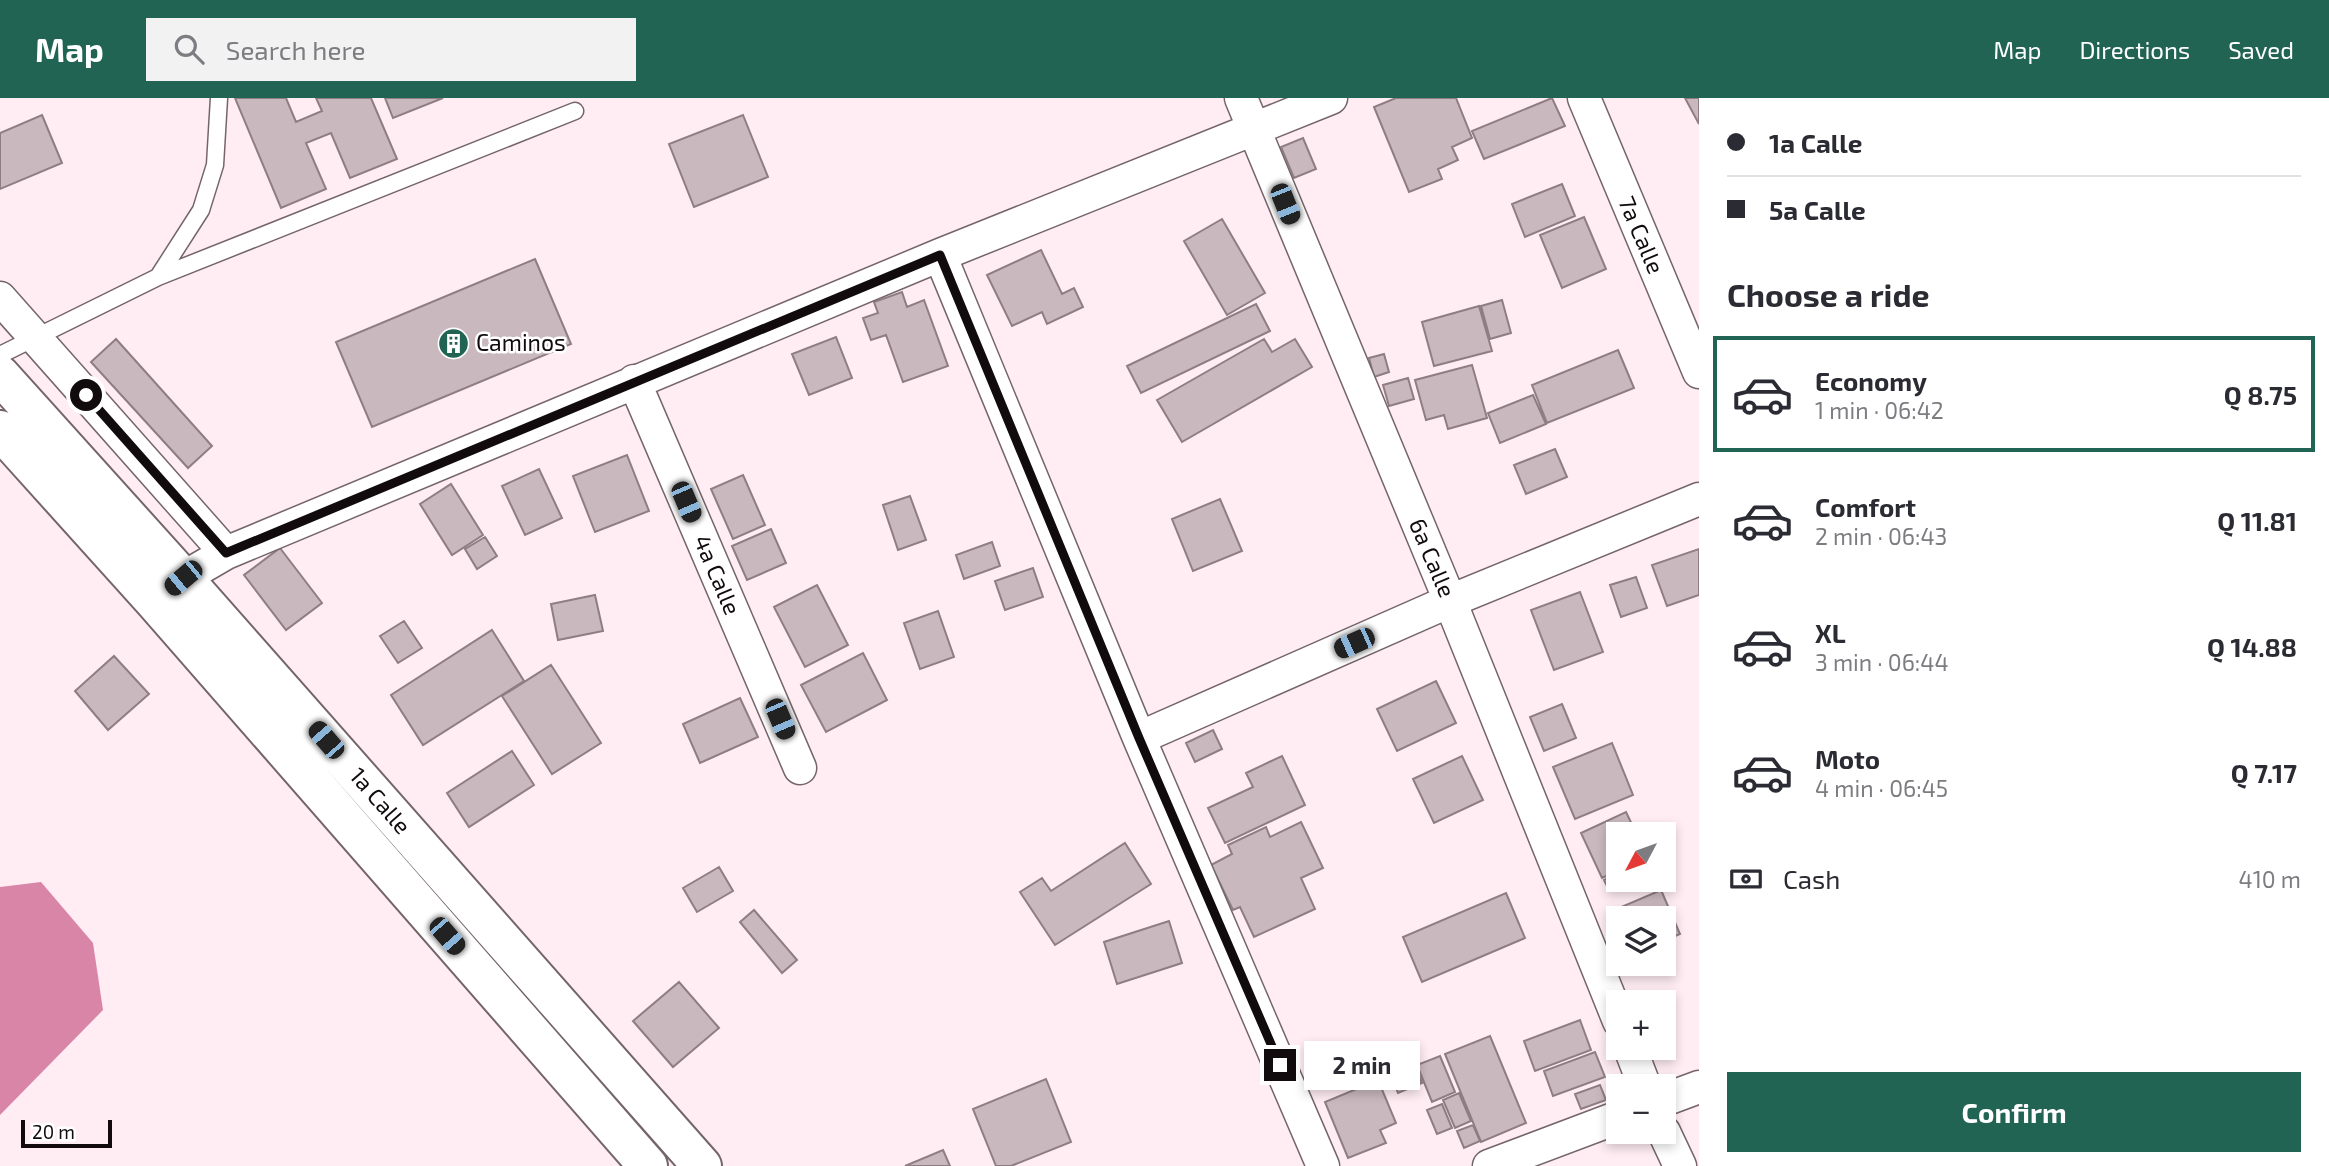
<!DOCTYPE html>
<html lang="en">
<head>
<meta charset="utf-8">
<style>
  :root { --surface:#fff; --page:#f2f2f3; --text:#2b2b33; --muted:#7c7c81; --line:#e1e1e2; --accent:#216454 }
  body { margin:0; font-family:"Exo 2",sans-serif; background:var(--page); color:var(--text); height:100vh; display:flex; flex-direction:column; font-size:26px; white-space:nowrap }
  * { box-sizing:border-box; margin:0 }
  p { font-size:23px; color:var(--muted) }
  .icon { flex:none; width:38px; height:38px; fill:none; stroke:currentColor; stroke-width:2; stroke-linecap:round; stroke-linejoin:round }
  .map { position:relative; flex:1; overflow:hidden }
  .drawer { display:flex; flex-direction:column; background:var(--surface); width:630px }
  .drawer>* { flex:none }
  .hud { display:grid; align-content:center; height:154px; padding:0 28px; background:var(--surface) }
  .needle { width:46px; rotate:229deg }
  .fabs { position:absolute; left:1606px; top:724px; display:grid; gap:14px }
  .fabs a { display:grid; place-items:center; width:70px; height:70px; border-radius:0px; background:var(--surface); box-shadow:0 4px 10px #0003; font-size:35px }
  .scale { position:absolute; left:21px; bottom:18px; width:91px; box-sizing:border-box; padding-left:7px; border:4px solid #110b0d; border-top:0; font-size:19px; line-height:24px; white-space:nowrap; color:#110b0d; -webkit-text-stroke:5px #fff; paint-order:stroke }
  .end { position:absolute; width:32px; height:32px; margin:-16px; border:9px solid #110b0d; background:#fff; box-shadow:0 0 0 4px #fff }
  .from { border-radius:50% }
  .bubble { position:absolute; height:49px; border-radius:0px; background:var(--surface); box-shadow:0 4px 10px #0003; font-size:23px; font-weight:700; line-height:49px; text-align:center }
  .car { position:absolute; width:21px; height:42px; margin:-21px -10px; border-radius:9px; box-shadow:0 0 5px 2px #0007; background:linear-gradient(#222 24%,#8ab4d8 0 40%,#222 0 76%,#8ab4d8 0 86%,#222 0) }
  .hud b { display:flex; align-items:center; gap:24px; height:66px; font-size:26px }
  .hud b+b { border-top:2px solid var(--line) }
  .hud i { width:18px; height:18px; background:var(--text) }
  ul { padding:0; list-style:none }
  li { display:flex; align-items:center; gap:21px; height:116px; margin:0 14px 10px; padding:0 14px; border:4px solid transparent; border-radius:0px }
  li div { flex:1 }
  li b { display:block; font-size:26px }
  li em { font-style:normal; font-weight:700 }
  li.active { border-color:var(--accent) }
  li>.icon { width:63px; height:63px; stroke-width:1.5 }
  h2 { padding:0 28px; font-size:32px; line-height:84px }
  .pay { display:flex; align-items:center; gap:18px; height:77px; padding:0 28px; font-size:26px }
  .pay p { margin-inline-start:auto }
  .action { display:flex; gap:14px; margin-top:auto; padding:14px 28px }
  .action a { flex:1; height:80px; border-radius:0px; background:var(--accent); color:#fff; font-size:28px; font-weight:700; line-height:80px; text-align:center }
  header { display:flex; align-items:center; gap:42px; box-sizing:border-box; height:98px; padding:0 35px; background:var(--accent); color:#fff }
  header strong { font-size:33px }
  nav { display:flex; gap:38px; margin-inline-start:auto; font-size:24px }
  .search { width:490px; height:63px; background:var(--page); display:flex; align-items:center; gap:18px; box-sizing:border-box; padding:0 24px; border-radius:0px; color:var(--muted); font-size:26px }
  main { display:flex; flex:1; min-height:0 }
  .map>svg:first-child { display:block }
  .water { fill:#d985a8 }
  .building { fill:#c9b8be; stroke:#8e7e84; stroke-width:2 }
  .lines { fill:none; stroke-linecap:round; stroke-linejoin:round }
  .lane-casing { stroke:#74656b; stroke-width:19 }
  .street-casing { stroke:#74656b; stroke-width:35 }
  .secondary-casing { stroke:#74656b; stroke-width:42 }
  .lane { stroke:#fff; stroke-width:16 }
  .street { stroke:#fff; stroke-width:32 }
  .secondary { stroke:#fff; stroke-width:38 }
  .route { stroke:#110b0d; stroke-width:9 }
  .labels { text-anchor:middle; stroke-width:5; stroke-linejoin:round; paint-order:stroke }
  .street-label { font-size:23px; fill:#110b0d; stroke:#fff }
  .poi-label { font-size:23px; fill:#110b0d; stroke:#fff; text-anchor:start }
</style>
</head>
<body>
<header>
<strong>Map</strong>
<div class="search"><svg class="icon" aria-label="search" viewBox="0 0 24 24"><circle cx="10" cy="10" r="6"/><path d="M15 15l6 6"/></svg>Search here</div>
<nav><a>Map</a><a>Directions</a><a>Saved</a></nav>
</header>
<main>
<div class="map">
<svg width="1699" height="1068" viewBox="0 0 1699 1068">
  <rect width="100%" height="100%" fill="#ffedf3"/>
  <path class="water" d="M41,784L93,845L103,912L0,1017V789Z"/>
  <path class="building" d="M235,0H286L296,24L322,13L316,0H371L397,61L350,80L331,35L306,45L326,91L281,110Z
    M385,0H443L393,20Z
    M1396,0H1456L1472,40L1452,49L1458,62L1438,71L1442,81L1409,94L1374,9Z
    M1552,0L1565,28L1484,61L1472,33Z
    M1685,0H1699V26Z
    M42,17L62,65L0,91V35Z
    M743,17L768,79L694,109L669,46Z
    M1303,40L1316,71L1294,80L1281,49Z
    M1562,86L1575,118L1525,139L1512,106Z
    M1584,119L1606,171L1562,190L1540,137Z
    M1222,121L1265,195L1227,217L1184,143Z
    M1041,152L1062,196L1074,190L1083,209L1047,226L1042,214L1012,228L987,177Z
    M535,161L571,246L372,329L336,244Z
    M902,194L907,209L924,202L948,268L903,284L886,237L871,242L863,220L878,215L874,204Z
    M1502,202L1511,235L1490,241L1481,208Z
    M1256,206L1270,233L1141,295L1127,268Z
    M1479,208L1492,253L1434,268L1422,224Z
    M836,239L852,280L809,297L792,256Z
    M116,241L212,348L188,370L91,264Z
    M1264,241L1272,254L1295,241L1312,269L1182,344L1157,302Z
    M1618,252L1634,290L1547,325L1532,287Z
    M1384,256L1389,274L1374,279L1369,260Z
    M1472,267L1487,320L1448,331L1444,317L1426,322L1415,282Z
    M1408,280L1414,301L1389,308L1383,287Z
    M1533,297L1546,326L1500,345L1488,315Z
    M1555,351L1567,379L1526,396L1514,367Z
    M627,357L649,413L595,434L573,378Z
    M539,371L562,420L525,437L502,388Z
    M743,377L765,427L733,441L711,391Z
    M451,386L483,437L452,457L420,406Z
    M910,398L926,442L898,452L883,407Z
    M1220,401L1242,453L1193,473L1172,421Z
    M771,431L786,465L747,482L732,448Z
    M485,439L497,458L477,471L465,451Z
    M992,444L1000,468L964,481L956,457Z
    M280,450L322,505L286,532L244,477Z
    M1699,451V497L1667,508L1652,467Z
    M1033,470L1043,499L1005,512L995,483Z
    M1636,479L1647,510L1621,519L1610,487Z
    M817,487L848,547L805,569L774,509Z
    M1580,494L1603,554L1554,572L1531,512Z
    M595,497L603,533L558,542L551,506Z
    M938,513L954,559L920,571L904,525Z
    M404,523L422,550L398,565L380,538Z
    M492,532L524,583L423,647L391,597Z
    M863,555L887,602L826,634L801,587Z
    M114,558L149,596L108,632L75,593Z
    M551,567L601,645L552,676L502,598Z
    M1436,583L1456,625L1397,653L1377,611Z
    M740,600L758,639L700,665L683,626Z
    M1562,606L1576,640L1544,653L1530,619Z
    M1213,632L1222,651L1195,664L1186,645Z
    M1612,645L1633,697L1575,721L1553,669Z
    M512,653L534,687L469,729L447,695Z
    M1282,658L1305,707L1225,745L1208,710L1253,689L1246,675Z
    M1462,658L1483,702L1434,725L1413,681Z
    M1626,714L1637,737H1619V772L1602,780L1581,735Z
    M1301,724L1323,770L1301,780L1315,811L1254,839L1240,809L1233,812L1211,767L1232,756L1228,747L1266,729L1270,739Z
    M1125,745L1151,786L1055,847L1020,794L1042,780L1051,793Z
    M719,769L733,793L697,814L683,790Z
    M1619,775V782H1631L1609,792L1604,782Z
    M1661,792L1680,836L1664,843V821H1619V828L1612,813Z
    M1506,795L1525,840L1422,884L1403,839Z
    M754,812L797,862L782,875L740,824Z
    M1169,823L1182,865L1117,886L1104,844Z
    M679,884L719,930L673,969L633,923Z
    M1580,922L1591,952L1535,973L1524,943Z
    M1490,938L1526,1025L1481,1044L1445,956Z
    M1595,954L1605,979L1553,998L1544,973Z
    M1440,958L1455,994L1432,1004L1417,967Z
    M1415,968L1422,985L1398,995L1391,978Z
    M1046,981L1071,1044L1011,1068H996L973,1011Z
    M1378,982L1396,1025L1380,1032L1386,1045L1348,1060L1325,1004Z
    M1600,987L1606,1002L1581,1011L1575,996Z
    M1459,995L1471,1023L1455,1030L1443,1002Z
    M1442,1006L1452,1030L1437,1036L1427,1012Z
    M1473,1027L1480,1043L1464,1050L1457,1033Z
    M943,1052L950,1068H905Z"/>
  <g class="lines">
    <defs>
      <path id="lane" d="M158,179L201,112L215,67L219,0
        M0,257L158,179L575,13"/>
      <path id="street" d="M1241,0L1450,503L1619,923
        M1584,0L1699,274
        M940,157L1139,640L1323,1068
        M0,200L226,455
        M634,283L800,670
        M167,494L183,480L226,455L940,157L1331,0
        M1139,640L1450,503L1699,401
        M1630,950L1645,989
        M1664,1002L1699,989
        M1664,1034L1680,1068
        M1489,1068L1619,1019"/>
      <path id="secondary" d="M0,277L183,480L702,1068
        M0,332L155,504L648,1068"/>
    </defs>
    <use href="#lane" class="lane-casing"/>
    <use href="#street" class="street-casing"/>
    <use href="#secondary" class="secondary-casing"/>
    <use href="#lane" class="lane"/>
    <use href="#street" class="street"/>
    <use href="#secondary" class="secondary"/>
  </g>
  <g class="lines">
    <path class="route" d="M86,297L226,455L940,157L1139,640L1280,967"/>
  </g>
  <defs>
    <symbol id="building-disc" viewBox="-11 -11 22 22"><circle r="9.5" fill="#216454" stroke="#fff"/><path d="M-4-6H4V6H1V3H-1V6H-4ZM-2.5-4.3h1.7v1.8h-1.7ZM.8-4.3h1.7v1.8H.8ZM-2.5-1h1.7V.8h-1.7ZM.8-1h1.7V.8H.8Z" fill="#fff"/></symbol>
  </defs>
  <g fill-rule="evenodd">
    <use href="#building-disc" x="436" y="228" width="35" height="35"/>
  </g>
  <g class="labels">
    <g class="street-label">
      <text transform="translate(1641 137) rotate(67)" y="8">7a Calle</text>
      <text transform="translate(1432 460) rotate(67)" y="8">6a Calle</text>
      <text transform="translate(717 477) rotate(67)" y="8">4a Calle</text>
      <text transform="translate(380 703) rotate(49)" y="8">1a Calle</text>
    </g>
    <g class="poi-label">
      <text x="476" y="253">Caminos</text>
    </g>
  </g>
</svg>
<div class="fabs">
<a><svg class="needle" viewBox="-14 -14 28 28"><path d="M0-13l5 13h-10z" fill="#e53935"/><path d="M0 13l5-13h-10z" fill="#7c7c81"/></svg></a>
<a><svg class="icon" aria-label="layers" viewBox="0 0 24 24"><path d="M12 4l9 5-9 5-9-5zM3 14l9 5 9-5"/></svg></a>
<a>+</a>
<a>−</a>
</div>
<div class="scale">20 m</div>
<i class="end from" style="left:86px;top:297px"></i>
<i class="end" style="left:1280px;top:967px"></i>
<div class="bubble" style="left:1304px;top:943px;width:116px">2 min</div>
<i class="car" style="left:1285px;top:106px;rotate:158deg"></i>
<i class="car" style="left:686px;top:404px;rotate:157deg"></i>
<i class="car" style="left:183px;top:480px;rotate:230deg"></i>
<i class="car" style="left:1354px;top:545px;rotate:246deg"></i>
<i class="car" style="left:780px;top:621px;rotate:157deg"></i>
<i class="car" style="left:326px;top:642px;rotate:319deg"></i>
<i class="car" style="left:447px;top:838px;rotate:139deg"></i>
</div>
<section class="drawer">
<div class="hud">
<b><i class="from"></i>1a Calle</b>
<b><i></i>5a Calle</b>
</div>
<h2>Choose a ride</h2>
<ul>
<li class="active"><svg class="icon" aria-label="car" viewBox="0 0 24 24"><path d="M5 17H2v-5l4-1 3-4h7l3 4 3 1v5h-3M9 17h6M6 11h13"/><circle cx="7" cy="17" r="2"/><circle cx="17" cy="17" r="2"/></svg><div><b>Economy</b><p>1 min · 06:42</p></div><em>Q 8.75</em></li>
<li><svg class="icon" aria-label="car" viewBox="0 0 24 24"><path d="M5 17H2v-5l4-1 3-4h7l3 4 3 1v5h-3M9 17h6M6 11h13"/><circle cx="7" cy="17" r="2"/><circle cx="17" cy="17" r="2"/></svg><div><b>Comfort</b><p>2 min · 06:43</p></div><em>Q 11.81</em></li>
<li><svg class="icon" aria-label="car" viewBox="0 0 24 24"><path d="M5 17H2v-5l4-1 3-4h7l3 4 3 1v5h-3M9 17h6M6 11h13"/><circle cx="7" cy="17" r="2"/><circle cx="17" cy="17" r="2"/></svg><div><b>XL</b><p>3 min · 06:44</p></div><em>Q 14.88</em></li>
<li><svg class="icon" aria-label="car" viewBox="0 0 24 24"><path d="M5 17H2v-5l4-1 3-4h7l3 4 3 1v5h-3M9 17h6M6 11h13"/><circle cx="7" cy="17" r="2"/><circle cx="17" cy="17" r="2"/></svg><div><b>Moto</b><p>4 min · 06:45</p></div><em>Q 7.17</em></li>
</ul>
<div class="pay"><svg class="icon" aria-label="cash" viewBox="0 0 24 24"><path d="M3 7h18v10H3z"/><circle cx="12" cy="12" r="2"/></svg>Cash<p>410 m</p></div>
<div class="action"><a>Confirm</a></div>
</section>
</main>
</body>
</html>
